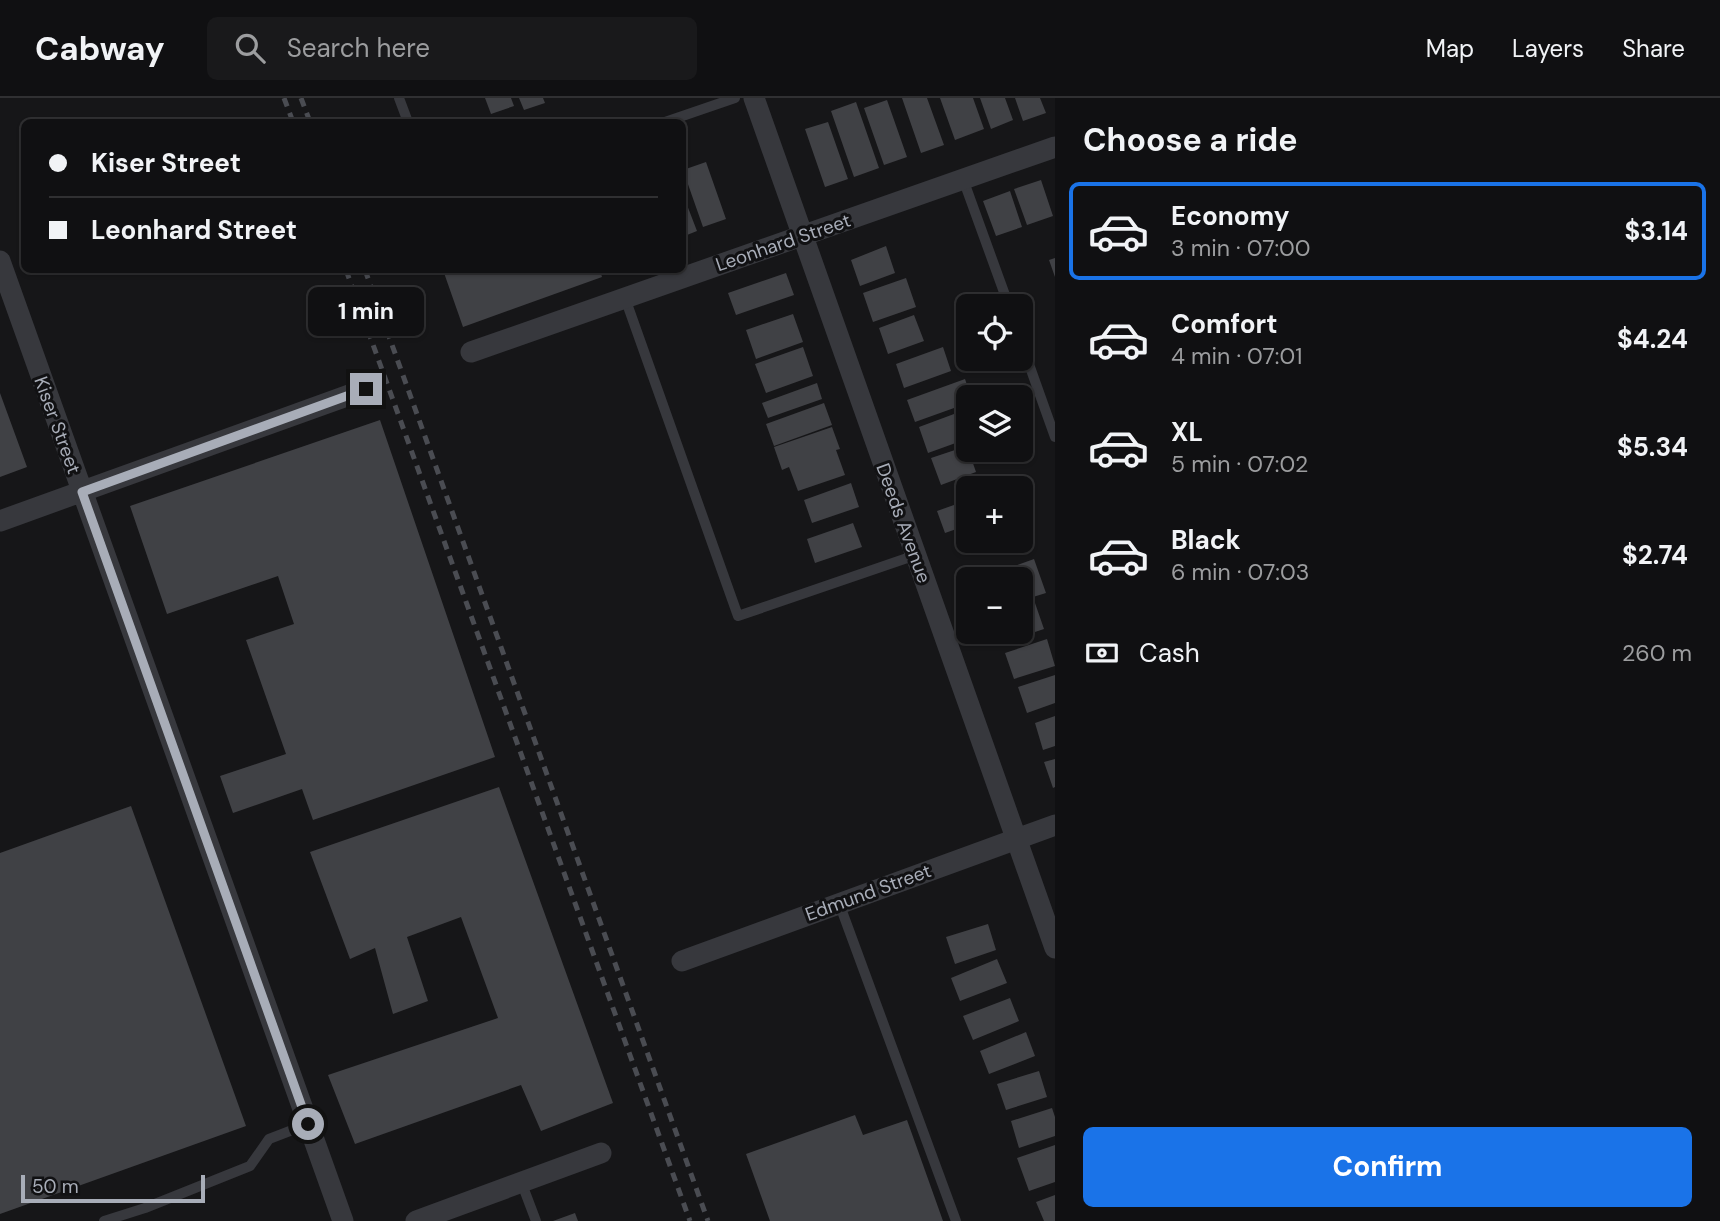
<!DOCTYPE html>
<html lang="en">
<head>
<meta charset="utf-8">
<style>
  :root { --surface:#101012; --page:#19191b; --text:#f1f3f6; --muted:#9c9d9f; --line:#303032; --accent:#1a73e8 }
  body { margin:0; font-family:"DM Sans",sans-serif; background:var(--page); color:var(--text); height:100vh; display:flex; flex-direction:column; font-size:26px; white-space:nowrap }
  * { box-sizing:border-box; margin:0 }
  p { font-size:23px; color:var(--muted) }
  .icon { flex:none; width:38px; height:38px; fill:none; stroke:currentColor; stroke-width:2; stroke-linecap:round; stroke-linejoin:round }
  .map { position:relative; flex:1; overflow:hidden }
  .drawer { display:flex; flex-direction:column; background:var(--surface); width:665px }
  .drawer>* { flex:none }
  .banner { position:absolute; left:21px; top:21px; width:665px; height:154px; border-radius:10px; box-shadow:0 2px 5px #0004,0 0 0 2px var(--line); display:grid; align-content:center; height:154px; padding:0 28px; background:var(--surface) }
  .buttons { position:absolute; left:956px; top:196px; display:grid; gap:14px }
  .buttons a { display:grid; place-items:center; width:77px; height:77px; border-radius:10px; background:var(--surface); box-shadow:0 2px 5px #0004,0 0 0 2px var(--line); font-size:35px }
  .scale { position:absolute; left:21px; bottom:18px; width:184px; box-sizing:border-box; padding-left:7px; border:4px solid #a8adb8; border-top:0; font-size:19px; line-height:24px; white-space:nowrap; color:#a8adb8; -webkit-text-stroke:5px #111113; paint-order:stroke }
  .end { position:absolute; width:32px; height:32px; margin:-16px; border:9px solid #a8adb8; background:#111; box-shadow:0 0 0 4px #111 }
  .from { border-radius:50% }
  .bubble { position:absolute; height:49px; border-radius:10px; background:var(--surface); box-shadow:0 2px 5px #0004,0 0 0 2px var(--line); font-size:23px; font-weight:700; line-height:49px; text-align:center }
  .banner b { display:flex; align-items:center; gap:24px; height:66px; font-size:26px }
  .banner b+b { border-top:2px solid var(--line) }
  .banner i { width:18px; height:18px; background:var(--text) }
  ul { padding:0; list-style:none }
  li { display:flex; align-items:center; gap:21px; height:98px; margin:0 14px 10px; padding:0 14px; border:4px solid transparent; border-radius:10px }
  li div { flex:1 }
  li b { display:block; font-size:26px }
  li em { font-style:normal; font-weight:700 }
  li.selected { border-color:var(--accent) }
  li>.icon { width:63px; height:63px; stroke-width:1.5 }
  h2 { padding:0 28px; font-size:32px; line-height:84px }
  .pay { display:flex; align-items:center; gap:18px; height:77px; padding:0 28px; font-size:26px }
  .pay p { margin-inline-start:auto }
  .cta { display:flex; gap:14px; margin-top:auto; padding:14px 28px }
  .cta a { flex:1; height:80px; border-radius:10px; background:var(--accent); color:#fff; font-size:28px; font-weight:700; line-height:80px; text-align:center }
  header { display:flex; align-items:center; gap:42px; box-sizing:border-box; height:98px; padding:0 35px; background:var(--surface); border-bottom:2px solid var(--line) }
  header strong { font-size:33px }
  nav { display:flex; gap:38px; margin-inline-start:auto; font-size:24px }
  .search { width:490px; height:63px; background:var(--page); display:flex; align-items:center; gap:18px; box-sizing:border-box; padding:0 24px; border-radius:10px; color:var(--muted); font-size:26px }
  main { display:flex; flex:1; min-height:0 }
  .map>svg:first-child { display:block }
  .building { fill:#404145 }
  .lines { fill:none; stroke-linecap:round; stroke-linejoin:round }
  .lane { stroke:#37383d; stroke-width:10 }
  .street { stroke:#37383d; stroke-width:21 }
  .rail { stroke:#4a4c52; stroke-width:5; stroke-dasharray:9 7; stroke-linecap:butt }
  .route { stroke:#a8adb8; stroke-width:9 }
  .labels { text-anchor:middle; stroke-width:6; stroke-linejoin:round; paint-order:stroke }
  .street-label { font-size:19px; fill:#a8adb8; stroke:#111113 }
</style>
</head>
<body>
<header>
<strong>Cabway</strong>
<div class="search"><svg class="icon" aria-label="search" viewBox="0 0 24 24"><circle cx="10" cy="10" r="6"/><path d="M15 15l6 6"/></svg>Search here</div>
<nav><a>Map</a><a>Layers</a><a>Share</a></nav>
</header>
<main>
<div class="map">
<svg width="1055" height="1123" viewBox="0 0 1055 1123">
  <rect width="100%" height="100%" fill="#161618"/>
  <path class="building" d="M485,0H511L514,8L491,16Z
    M519,0H543L545,5L524,12Z
    M902,0H927L944,47L921,55Z
    M940,0H973L984,31L955,42Z
    M980,0H1005L1013,22L991,31Z
    M1015,0H1040L1046,15L1023,23Z
    M887,2L907,59L884,67L864,10Z
    M856,4L879,70L854,79L831,13Z
    M828,24L848,81L825,89L805,31Z
    M706,64L726,121L703,129L683,72Z
    M1041,82L1053,118L1027,127L1014,91Z
    M1010,93L1022,129L996,138L983,103Z
    M682,94L697,133L682,139Z
    M886,148L895,175L860,188L851,162Z
    M1055,160V179L1049,162Z
    M443,172H600L602,179L463,229Z
    M786,175L794,197L736,217L728,195Z
    M906,180L916,209L873,224L863,195Z
    M793,216L803,244L756,261L746,232Z
    M914,217L924,243L888,256L879,230Z
    M803,249L813,278L766,295L755,266Z
    M943,249L951,273L904,290L896,266Z
    M965,281L971,299H968V305L915,324L907,302Z
    M817,285L822,301L768,320L762,305Z
    M0,295L27,369L0,379Z
    M824,305L832,327L774,348L766,326Z
    M954,316L964,342L928,355L919,329Z
    M380,322L495,659L313,722L302,691L233,715L220,678L286,656L246,542L294,526L278,478L167,516L130,408Z
    M832,329L840,351L836,352L845,377L798,393L789,369L782,372L774,349Z
    M967,348L976,374L941,387L931,360Z
    M851,385L859,409L812,425L804,402Z
    M968,402V427L945,435L937,413Z
    M853,425L862,449L815,465L807,441Z
    M1034,461L1046,495L1020,503V481H979Z
    M1035,505L1044,531L1002,545L998,534H1020V510Z
    M1047,541L1055,568L1014,581L1005,555Z
    M1055,577V605L1027,615L1018,589Z
    M1055,618V648L1043,652L1035,625Z
    M1055,661V689L1053,690L1044,664Z
    M499,689L613,1005L541,1033L521,987L355,1046L328,977L498,920L461,819L407,839L428,903L393,916L375,850L350,861L310,754Z
    M131,708L246,1028L0,1116V755Z
    M988,826L996,852L955,866L946,839Z
    M997,861L1007,885L960,903L951,880Z
    M1010,900L1019,923L973,942L963,918Z
    M1026,934L1035,958L989,976L980,953Z
    M1039,973L1047,999L1006,1012L997,986Z
    M1052,1010L1055,1019V1038L1019,1050L1011,1023Z
    M855,1017L863,1037L907,1022L943,1123H770L746,1056Z
    M1055,1047V1084L1029,1093L1017,1060Z
    M1055,1097V1123H1044L1036,1104Z
    M575,1115L578,1123H553Z"/>
  <g class="lines">
    <path class="lane" d="M399,0L408,24
      M665,24L735,0
      M963,81L1009,208
      M625,200L738,518L916,457
      M1020,241L1055,339
      M839,805L956,1123
      M522,1086L536,1123
      M104,1123L145,1110L250,1068L269,1041L308,1026"/>
    <path class="street" d="M754,0L1055,850
      M0,163L343,1123
      M471,254L1055,49
      M0,423L366,291
      M682,863L1055,727
      M416,1123L601,1055"/>
    <path class="rail" d="M284,0L293,24
      M301,0L310,24
      M346,172L690,1123
      M365,172L708,1123"/>
  </g>
  <g class="lines">
    <path class="route" d="M308,1026L82,394L366,291"/>
  </g>
  <g class="labels">
    <g class="street-label">
      <text transform="translate(783 144) rotate(-19)" y="7">Leonhard Street</text>
      <text transform="translate(58 327) rotate(70)" y="7">Kiser Street</text>
      <text transform="translate(904 425) rotate(70)" y="7">Deeds Avenue</text>
      <text transform="translate(868 794) rotate(-20)" y="7">Edmund Street</text>
    </g>
  </g>
</svg>
<div class="buttons">
<a><svg class="icon" aria-label="locate" viewBox="0 0 24 24"><circle cx="12" cy="12" r="6"/><path d="M12 2v4M12 18v4M2 12h4M18 12h4"/></svg></a>
<a><svg class="icon" aria-label="layers" viewBox="0 0 24 24"><path d="M12 4l9 5-9 5-9-5zM3 14l9 5 9-5"/></svg></a>
<a>+</a>
<a>−</a>
</div>
<div class="scale">50 m</div>
<i class="end from" style="left:308px;top:1026px"></i>
<i class="end" style="left:366px;top:291px"></i>
<div class="bubble" style="left:308px;top:189px;width:116px">1 min</div>
<div class="banner">
<b><i class="from"></i>Kiser Street</b>
<b><i></i>Leonhard Street</b>
</div>
</div>
<section class="drawer">
<h2>Choose a ride</h2>
<ul>
<li class="selected"><svg class="icon" aria-label="car" viewBox="0 0 24 24"><path d="M5 17H2v-5l4-1 3-4h7l3 4 3 1v5h-3M9 17h6M6 11h13"/><circle cx="7" cy="17" r="2"/><circle cx="17" cy="17" r="2"/></svg><div><b>Economy</b><p>3 min · 07:00</p></div><em>$3.14</em></li>
<li><svg class="icon" aria-label="car" viewBox="0 0 24 24"><path d="M5 17H2v-5l4-1 3-4h7l3 4 3 1v5h-3M9 17h6M6 11h13"/><circle cx="7" cy="17" r="2"/><circle cx="17" cy="17" r="2"/></svg><div><b>Comfort</b><p>4 min · 07:01</p></div><em>$4.24</em></li>
<li><svg class="icon" aria-label="car" viewBox="0 0 24 24"><path d="M5 17H2v-5l4-1 3-4h7l3 4 3 1v5h-3M9 17h6M6 11h13"/><circle cx="7" cy="17" r="2"/><circle cx="17" cy="17" r="2"/></svg><div><b>XL</b><p>5 min · 07:02</p></div><em>$5.34</em></li>
<li><svg class="icon" aria-label="car" viewBox="0 0 24 24"><path d="M5 17H2v-5l4-1 3-4h7l3 4 3 1v5h-3M9 17h6M6 11h13"/><circle cx="7" cy="17" r="2"/><circle cx="17" cy="17" r="2"/></svg><div><b>Black</b><p>6 min · 07:03</p></div><em>$2.74</em></li>
</ul>
<div class="pay"><svg class="icon" aria-label="cash" viewBox="0 0 24 24"><path d="M3 7h18v10H3z"/><circle cx="12" cy="12" r="2"/></svg>Cash<p>260 m</p></div>
<div class="cta"><a>Confirm</a></div>
</section>
</main>
</body>
</html>
